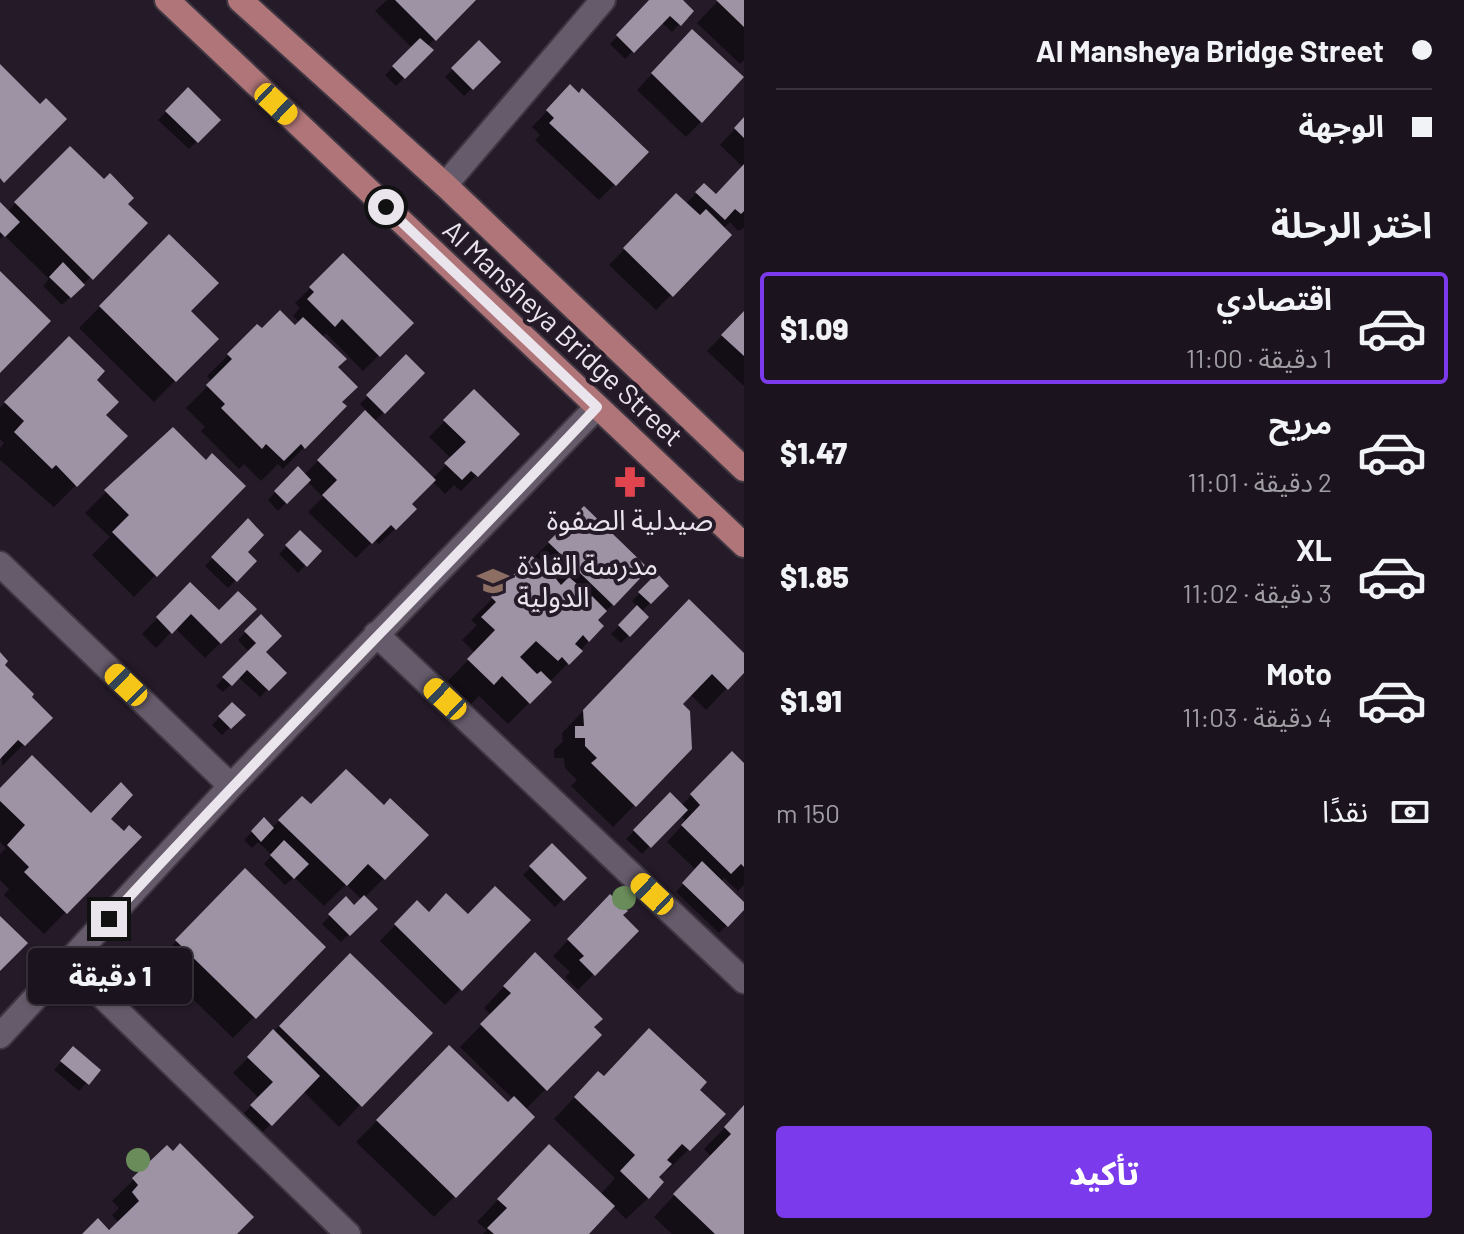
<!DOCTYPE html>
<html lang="ar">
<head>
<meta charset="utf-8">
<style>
  :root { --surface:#1b141e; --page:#28212b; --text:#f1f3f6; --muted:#a09ea4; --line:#39333c; --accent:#7c3aed }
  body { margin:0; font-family:Barlow,"Noto Sans Arabic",sans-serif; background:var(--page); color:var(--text); direction:rtl; height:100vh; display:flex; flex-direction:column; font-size:30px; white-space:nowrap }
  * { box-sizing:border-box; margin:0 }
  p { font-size:26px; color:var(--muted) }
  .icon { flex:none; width:44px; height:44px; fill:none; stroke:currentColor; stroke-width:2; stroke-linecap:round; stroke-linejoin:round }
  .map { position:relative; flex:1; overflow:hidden; direction:ltr }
  .sheet { display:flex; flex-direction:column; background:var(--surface); width:720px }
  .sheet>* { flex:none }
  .guide { display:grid; align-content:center; height:176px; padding:0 32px; background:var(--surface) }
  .end { position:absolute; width:36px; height:36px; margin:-18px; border:10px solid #eae4ed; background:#111; box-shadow:0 0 0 4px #111 }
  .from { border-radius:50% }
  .bubble { position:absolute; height:56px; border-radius:8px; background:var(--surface); box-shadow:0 2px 6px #0004,0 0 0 2px var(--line); font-size:26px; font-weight:800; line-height:56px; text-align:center; direction:rtl }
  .car { position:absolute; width:24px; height:48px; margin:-24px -12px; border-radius:10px; box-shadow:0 0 6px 2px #0007; background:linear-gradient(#f5c518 24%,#345 0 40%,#f5c518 0 76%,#345 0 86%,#f5c518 0) }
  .guide b { display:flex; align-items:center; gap:28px; height:76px; font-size:30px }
  .guide b+b { border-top:2px solid var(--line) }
  .guide i { width:20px; height:20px; background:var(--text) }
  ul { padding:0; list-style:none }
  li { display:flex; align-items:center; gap:24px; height:112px; margin:0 16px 12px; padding:0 16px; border:4px solid transparent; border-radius:8px }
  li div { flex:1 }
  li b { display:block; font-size:30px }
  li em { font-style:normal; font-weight:800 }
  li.on { border-color:var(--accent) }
  li>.icon { width:72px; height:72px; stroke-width:1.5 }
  h2 { padding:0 32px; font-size:36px; line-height:96px }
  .pay { display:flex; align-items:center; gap:20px; height:88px; padding:0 32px; font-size:30px }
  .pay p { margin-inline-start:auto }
  .cta { display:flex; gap:16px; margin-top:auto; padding:16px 32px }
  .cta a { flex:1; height:92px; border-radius:8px; background:var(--accent); color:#fff; font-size:32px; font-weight:800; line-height:92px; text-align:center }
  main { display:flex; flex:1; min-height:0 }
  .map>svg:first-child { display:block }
  .shadow { fill:#0007 }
  .building { fill:#9d93a4 }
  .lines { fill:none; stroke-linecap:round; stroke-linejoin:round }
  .street-casing { stroke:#3e3641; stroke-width:28 }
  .primary-casing { stroke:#3e3641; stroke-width:28 }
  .street { stroke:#665b6b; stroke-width:24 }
  .primary { stroke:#af7579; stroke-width:24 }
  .tree { fill:#6a8b5a }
  .route { stroke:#eae4ed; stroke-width:10 }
  .labels { text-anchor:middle; stroke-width:8; stroke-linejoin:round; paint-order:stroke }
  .street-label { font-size:28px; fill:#eae4ed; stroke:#241a28 }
  .poi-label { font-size:28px; fill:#eae4ed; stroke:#241a28 }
</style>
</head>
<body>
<main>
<section class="sheet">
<div class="guide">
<b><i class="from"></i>Al Mansheya Bridge Street</b>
<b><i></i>الوجهة</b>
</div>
<h2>اختر الرحلة</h2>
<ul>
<li class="on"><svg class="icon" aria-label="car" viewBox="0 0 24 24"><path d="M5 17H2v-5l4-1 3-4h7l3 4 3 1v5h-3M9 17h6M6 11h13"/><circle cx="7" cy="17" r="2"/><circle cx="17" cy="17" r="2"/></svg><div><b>اقتصادي</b><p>1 دقيقة · 11:00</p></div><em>$1.09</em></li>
<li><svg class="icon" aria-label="car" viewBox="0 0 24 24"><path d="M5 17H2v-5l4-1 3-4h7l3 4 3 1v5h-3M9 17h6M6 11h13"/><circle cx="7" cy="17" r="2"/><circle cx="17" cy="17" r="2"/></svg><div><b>مريح</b><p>2 دقيقة · 11:01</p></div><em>$1.47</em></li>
<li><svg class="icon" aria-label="car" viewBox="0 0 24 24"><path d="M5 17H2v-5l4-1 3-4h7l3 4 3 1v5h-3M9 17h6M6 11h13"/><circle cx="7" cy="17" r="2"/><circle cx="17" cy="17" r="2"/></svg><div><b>XL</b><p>3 دقيقة · 11:02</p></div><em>$1.85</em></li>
<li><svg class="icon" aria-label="car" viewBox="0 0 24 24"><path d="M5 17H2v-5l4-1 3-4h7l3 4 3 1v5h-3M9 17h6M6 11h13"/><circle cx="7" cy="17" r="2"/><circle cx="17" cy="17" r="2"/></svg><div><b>Moto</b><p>4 دقيقة · 11:03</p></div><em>$1.91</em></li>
</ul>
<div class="pay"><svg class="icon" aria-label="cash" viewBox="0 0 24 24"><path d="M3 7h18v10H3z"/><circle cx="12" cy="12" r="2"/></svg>نقدًا<p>150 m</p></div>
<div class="cta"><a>تأكيد</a></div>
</section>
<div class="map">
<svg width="744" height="1234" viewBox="0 0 744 1234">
  <rect width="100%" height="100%" fill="#241a28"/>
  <path class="shadow" d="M387,0H473L427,47L431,50L396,86L385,75L412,48L375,11Z
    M652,0H680L691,11L672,32L661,22L625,59L610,44Z
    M719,0H744V60L740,64L697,23Z
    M479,43L499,62L464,96L445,77Z
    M677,47L742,79L686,137L637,90Z
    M570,87L646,152L599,200L535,140L540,135L532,127Z
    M188,90L218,120L189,149L158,120Z
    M744,119V228L738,231L730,222L723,229L729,235L656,310L609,265L676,196L685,204L704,186L716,196L743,167L720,145Z
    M70,148L145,223L62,305L43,286L49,279L4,235L0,239V205L7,212Z
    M169,237L188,311L216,339L154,402L79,328Z
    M343,256L411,323L363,371L326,333L322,337L336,367L339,402L344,406L283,469L278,464L261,481L244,464L239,469L201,431L205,427L186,408L212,382L207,376L257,327L262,331L295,328L300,323L293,316L300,308L295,303Z
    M744,313V386L707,351Z
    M69,338L94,380L103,415L125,436L54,507L0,460V448L4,443L0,439V408Z
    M406,357L422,373L374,422L432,479L452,459L429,437L474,392L517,434L461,491L454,485L445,494L432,481L409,504L414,509L395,529L379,544L374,540L356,558L308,512L323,497L307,481L278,511L268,500L298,469L304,475L367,411L360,404Z
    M206,462L243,486L134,597L92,555L110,537L85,513L106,492Z
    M584,508L647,569L596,621L601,626L580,651L508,724L479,696L471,704L448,681L475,653L462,640L477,625L471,620Z
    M248,521L245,552L254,561L228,588L205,566Z
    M300,533L319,551L298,573L279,554Z
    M657,576L666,586L641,612L646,617L621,643L611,634L638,607L632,601Z
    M190,585L219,613L254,609L205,658L175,628L156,648L142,634Z
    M261,617L263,652L284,673L260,697L238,677L223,692L216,686L249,652L238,640Z
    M668,623L744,656V670L706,710L690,694L680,704L690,748L613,827L571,786L577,780L565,768L564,758H554V750L563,741L562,733Z
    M0,655L2,665L50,718L2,766Z
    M232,705L243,715L222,735L212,725Z
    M732,754L744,765V885L738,891L724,878L720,882L744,908L719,933L676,892L696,870L667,842L686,821L680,815L642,854L626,839L670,795L681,806Z
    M0,790L108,819L124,834L139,837L44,934L4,895L9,889L0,880V854L6,848L0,842Z
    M302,798L311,807H384L426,835L364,898L375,909L341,942L322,924L346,899L355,908L362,900L346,884L324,906L294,877L285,885L264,864L272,855L258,842L252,848L244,840L264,820L272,828Z
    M552,846L584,878L555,907L523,875Z
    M224,892L323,947L233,1038L166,973L130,1008L116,994L158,950L163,955Z
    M610,897L621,915L636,931L578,990L565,977L570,972L553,956Z
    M417,903L428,914L528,920L445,1005L380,941Z
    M350,955L360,1105L339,1127L303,1091L255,1140L236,1121L259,1098L233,1073Z
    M514,976L599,1035L525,1110L533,1117L434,1217L356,1142L449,1047L508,1105L514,1100L460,1047L491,1015L484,1008Z
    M73,1049L98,1070L79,1091L54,1070Z
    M603,1079L698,1090L724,1114L667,1171L665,1169L656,1178L648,1198L626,1219L613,1206L586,1234H483L487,1230L477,1222L528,1168L600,1195L615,1178L554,1119L577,1095Z
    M744,1108V1234H672L654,1217L711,1156L704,1149Z
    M167,1147L234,1234H84L109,1233L119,1223L112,1215L119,1208L112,1201Z"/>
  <path class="building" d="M395,0H476L436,41Z
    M649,0H683L694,11L681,26L670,16L634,53L616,35Z
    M716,0H744V27Z
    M692,29L744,77L702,123L651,73Z
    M420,38L434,50L405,79L392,66Z
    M479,40L501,62L473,90L451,68Z
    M0,64L40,104L46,98L67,119L4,183L0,178Z
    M570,84L579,93L582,88L649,152L616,186L549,123L554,118L546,110Z
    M188,87L221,120L198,143L165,111Z
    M744,117V138L734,128Z
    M70,146L104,179L110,173L134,198L128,204L148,223L93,280L14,202Z
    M744,164V211L741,214L735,209L725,220L695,192L704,183L716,194Z
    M676,193L700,215L706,209L732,235L673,297L623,248Z
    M0,202L20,222L5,237L0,232Z
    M169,234L219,283L191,311L219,339L176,382L99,306Z
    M343,253L414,323L380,357L342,319L335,327L307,299L314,292L309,287Z
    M63,262L85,285L71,298L49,277Z
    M0,271L51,321L0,373Z
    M280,310L295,325L303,317L347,359L338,367L358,387L342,402L347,406L305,449L301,444L284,461L266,444L262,449L221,408L225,404L206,385L232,359L227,354L257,324L262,328Z
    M744,311V356L721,335Z
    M69,336L105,371L97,380L119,402L106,415L128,436L77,487L56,465L52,469L14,432L24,421L4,402Z
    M406,354L425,373L385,414L366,395Z
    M474,389L520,434L478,477L471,471L462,480L444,463L466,442L443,420Z
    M365,410L436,480L412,504L417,509L396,530L391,525L372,544L322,495L337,480L317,460Z
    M173,427L206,460L212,453L246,486L157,577L112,532L129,515L104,490Z
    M298,466L311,480L287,504L274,491Z
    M584,506L649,569L614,606L548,542Z
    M248,518L264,535L248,552L257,561L237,582L211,557Z
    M300,530L322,551L307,567L285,545Z
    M532,556L541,564L549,556L563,570L556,579L561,585L569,577L585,591L577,599L584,606L592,596L607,611L598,620L604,626L589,642L583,635L575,644L583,651L569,665L562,657L558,661L536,641L520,657L537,674L541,671L552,682L530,704L502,676L494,685L467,659L495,630L481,617L496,602L491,597Z
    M657,573L669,586L651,604L638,592Z
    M190,582L219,610L238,591L257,609L221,644L191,614L172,634L156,617Z
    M689,599L744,653V673L728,690L712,674L683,704L690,711L692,749L636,807L591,763L597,758L585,746V738H575V726H584L583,710Z
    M637,605L649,617L630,637L618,625Z
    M261,614L282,636L266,652L287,673L269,691L247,670L232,686L222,677L256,643L244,631Z
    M0,652L8,661L5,665L34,694L32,697L53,718L25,746L18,740L0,759Z
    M232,702L246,715L231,729L218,716Z
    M732,751L744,763V867L741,864L731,874L681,825L700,805L690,794Z
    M32,755L91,813L121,782L133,795L111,819L124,831L129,825L142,837L67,914L24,872L29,867L7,845L25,825L0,801V788Z
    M346,769L384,805L390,798L429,835L385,880L368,864L347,886L278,820L302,796L311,804Z
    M670,792L688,810L651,848L633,830Z
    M264,817L274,828L261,842L251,831Z
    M284,840L309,864L294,879L270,855Z
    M552,843L587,878L564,901L529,866Z
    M702,861L744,902V910L728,927L682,883Z
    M245,868L326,947L256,1019L175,940Z
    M495,886L531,920L462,991L394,924L417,900L429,912L446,893L468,914Z
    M610,894L628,911L623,915L639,931L595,976L579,960L584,956L567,939Z
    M364,895L378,909L350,936L328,914L346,896L354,905Z
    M0,916L28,943L0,971Z
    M158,948L176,965L139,1002L122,985Z
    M535,952L603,1019L594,1027L602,1035L547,1091L480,1024L511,993L503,986Z
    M350,953L433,1033L362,1107L279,1026Z
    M649,1028L707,1082L700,1090L726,1114L690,1151L682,1144L667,1160L672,1164L659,1177L664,1182L649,1199L620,1171L635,1155L574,1097L598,1071L604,1076Z
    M273,1029L320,1076L272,1126L250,1105L273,1082L247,1057Z
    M449,1045L508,1102L514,1096L535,1117L456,1198L376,1120Z
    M73,1046L101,1070L89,1085L60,1061Z
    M744,1105V1234H715L673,1194L731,1134L724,1127Z
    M180,1143L254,1217L237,1234H82L98,1218L109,1230L139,1201L132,1192L138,1185L132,1178L167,1145L173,1151Z
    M549,1144L615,1206L589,1234H494L487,1228L507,1208L497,1199Z"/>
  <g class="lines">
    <defs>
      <path id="street" d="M445,185L603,0
        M0,564L231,786
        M376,634L744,981
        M68,963L348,1234
        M0,1036L231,786L597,407"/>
      <path id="primary" d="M167,0L744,545
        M240,0L445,185L744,469"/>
    </defs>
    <use href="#street" class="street-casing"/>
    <use href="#primary" class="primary-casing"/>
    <use href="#street" class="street"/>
    <use href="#primary" class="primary"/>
  </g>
  <g class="tree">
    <circle cx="624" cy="898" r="12"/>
    <circle cx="138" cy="1160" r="12"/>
  </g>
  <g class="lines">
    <path class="route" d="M109,919C268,745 436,579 597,407L386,207"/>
  </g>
  <defs>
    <symbol id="pharmacy-bare" viewBox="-9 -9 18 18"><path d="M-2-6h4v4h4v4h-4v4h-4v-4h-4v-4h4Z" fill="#e0444e" stroke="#241a28" stroke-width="2.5" paint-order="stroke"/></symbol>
    <symbol id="school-bare" viewBox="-9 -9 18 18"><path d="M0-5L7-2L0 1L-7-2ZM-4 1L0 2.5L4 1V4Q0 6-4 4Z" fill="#8d6e63" stroke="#241a28" stroke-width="2.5" paint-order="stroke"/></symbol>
  </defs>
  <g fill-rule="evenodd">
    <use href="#pharmacy-bare" x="608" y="460" width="44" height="44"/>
    <use href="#school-bare" x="471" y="559" width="44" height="44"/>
  </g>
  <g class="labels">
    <g class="street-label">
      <text transform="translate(563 333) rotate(43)" y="10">Al Mansheya Bridge Street</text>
    </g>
    <g class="poi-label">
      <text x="630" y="530">صيدلية الصفوة</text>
      <text x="517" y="575" text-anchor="start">مدرسة القادة<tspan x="517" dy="32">الدولية</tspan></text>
    </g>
  </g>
</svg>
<i class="end from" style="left:386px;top:207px"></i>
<i class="end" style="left:109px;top:919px"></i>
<div class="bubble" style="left:28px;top:948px;width:164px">1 دقيقة</div>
<i class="car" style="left:276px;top:104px;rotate:133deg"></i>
<i class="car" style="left:126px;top:685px;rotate:314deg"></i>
<i class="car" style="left:445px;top:699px;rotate:313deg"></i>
<i class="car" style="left:652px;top:894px;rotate:313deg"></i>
</div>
</main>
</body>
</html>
